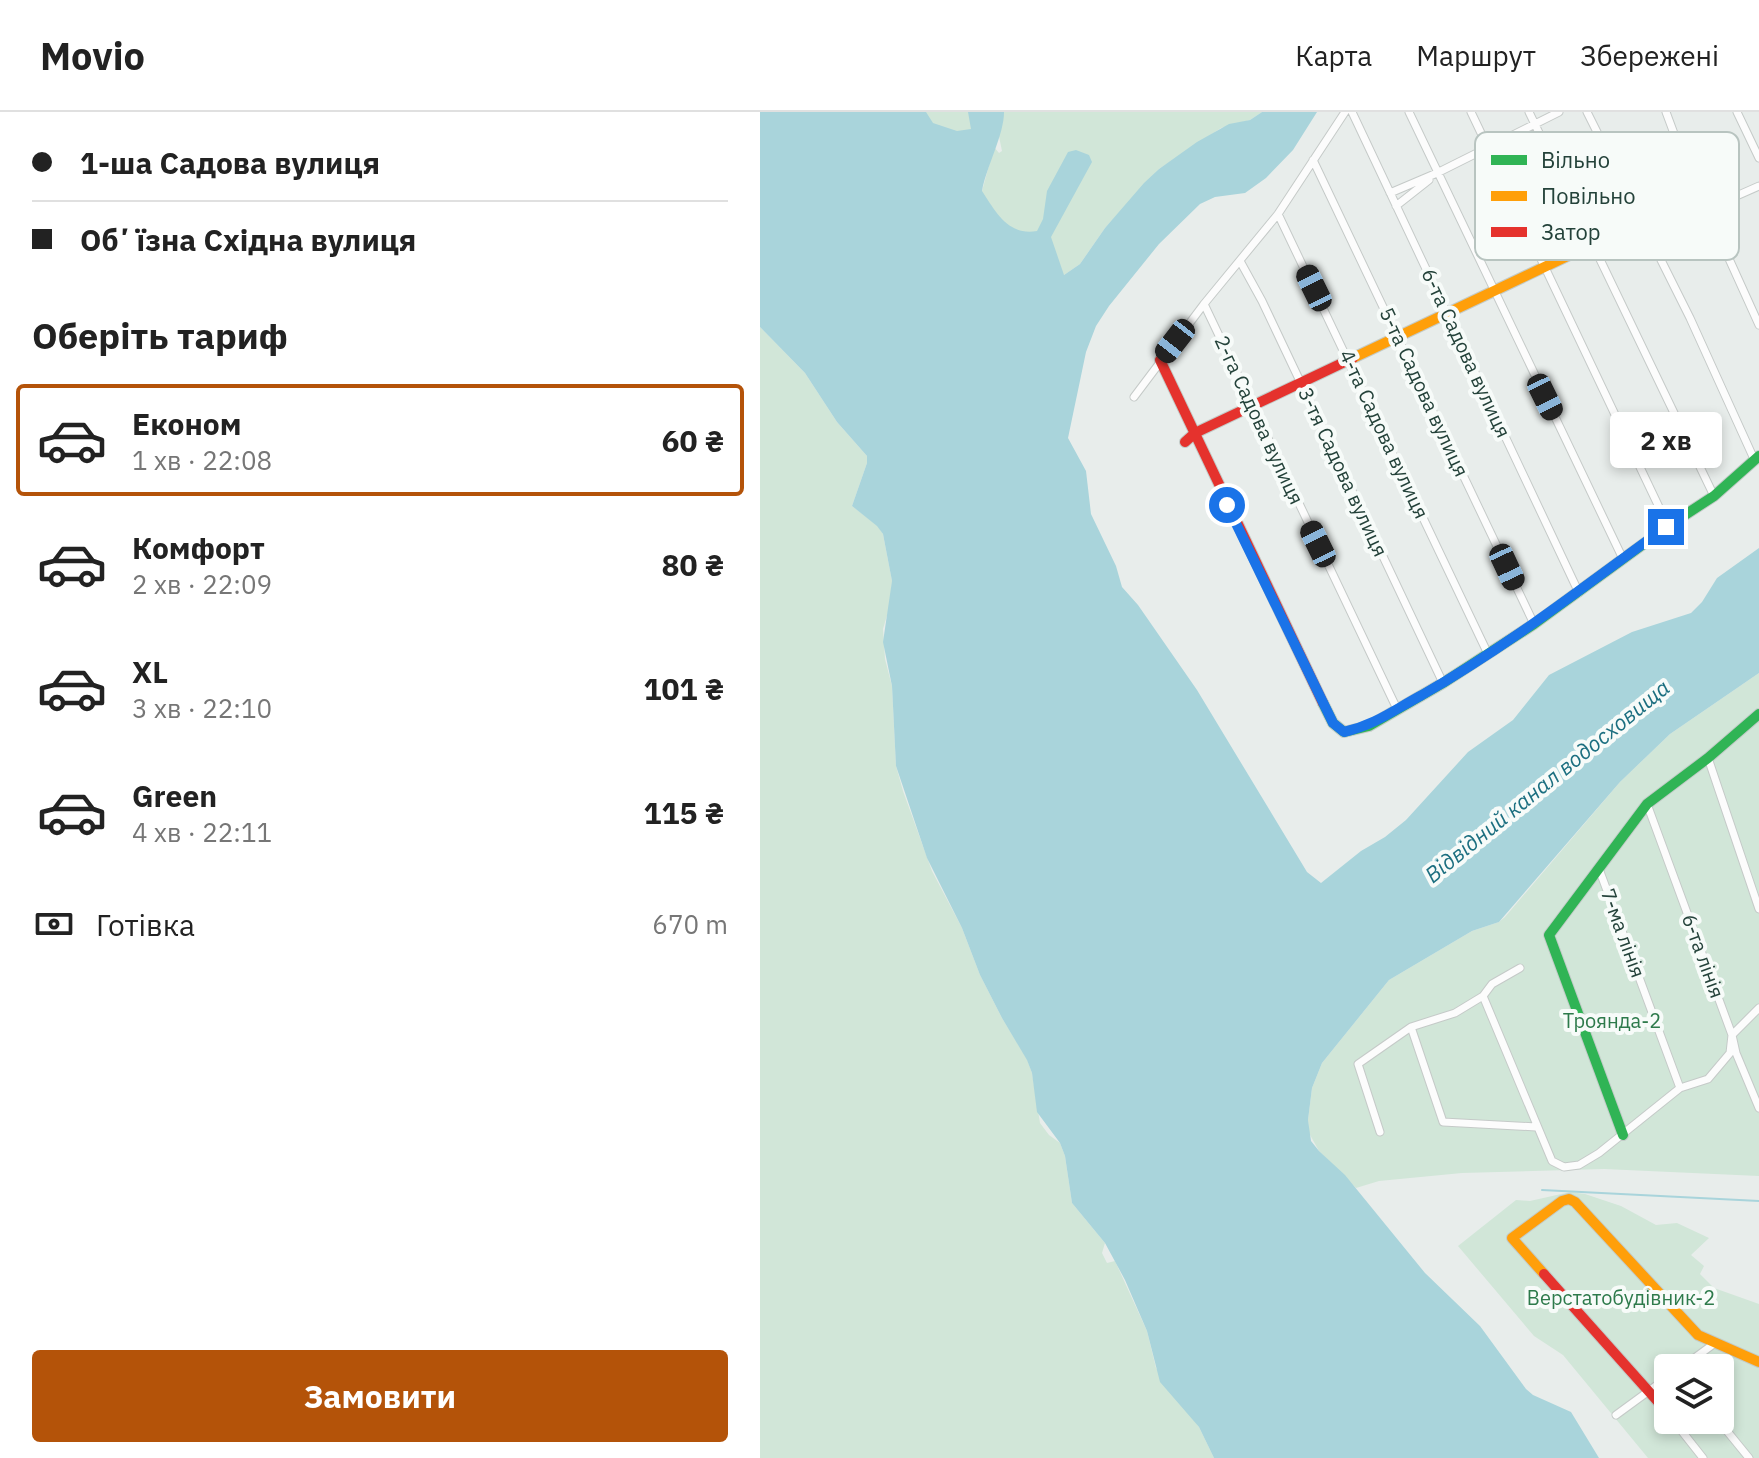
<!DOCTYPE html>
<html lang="uk">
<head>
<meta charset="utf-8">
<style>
  :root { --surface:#fff; --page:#f2f2f2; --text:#222; --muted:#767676; --line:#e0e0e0; --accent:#b45309 }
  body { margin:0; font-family:"IBM Plex Sans",sans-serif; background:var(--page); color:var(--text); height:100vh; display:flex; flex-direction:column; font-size:30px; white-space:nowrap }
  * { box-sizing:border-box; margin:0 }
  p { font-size:26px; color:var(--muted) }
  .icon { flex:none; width:44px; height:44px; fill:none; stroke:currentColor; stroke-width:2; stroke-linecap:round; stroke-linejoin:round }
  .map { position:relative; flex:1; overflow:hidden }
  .sheet { display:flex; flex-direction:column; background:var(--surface); width:760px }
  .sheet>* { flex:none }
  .top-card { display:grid; align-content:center; height:176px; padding:0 32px; background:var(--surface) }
  .fabs { position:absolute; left:894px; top:1242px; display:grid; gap:16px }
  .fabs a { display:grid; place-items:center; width:80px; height:80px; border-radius:8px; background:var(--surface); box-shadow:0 4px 12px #0003; font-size:40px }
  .end { position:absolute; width:36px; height:36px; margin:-18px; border:10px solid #1a73e8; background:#fff; box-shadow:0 0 0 4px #fff }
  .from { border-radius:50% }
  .bubble { position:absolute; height:56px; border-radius:8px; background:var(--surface); box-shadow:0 4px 12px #0003; font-size:26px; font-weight:700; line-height:56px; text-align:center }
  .car { position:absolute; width:24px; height:48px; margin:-24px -12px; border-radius:10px; box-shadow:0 0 6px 2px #0007; background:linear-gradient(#222 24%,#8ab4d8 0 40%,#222 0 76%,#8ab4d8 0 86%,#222 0) }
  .top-card b { display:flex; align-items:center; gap:28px; height:76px; font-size:30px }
  .top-card b+b { border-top:2px solid var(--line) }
  .top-card i { width:20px; height:20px; background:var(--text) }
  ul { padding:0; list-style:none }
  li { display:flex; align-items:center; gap:24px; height:112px; margin:0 16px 12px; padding:0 16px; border:4px solid transparent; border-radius:8px }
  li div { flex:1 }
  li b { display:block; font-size:30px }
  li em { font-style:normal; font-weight:700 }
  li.on { border-color:var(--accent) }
  li>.icon { width:72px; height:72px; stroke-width:1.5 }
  h2 { padding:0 32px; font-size:36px; line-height:96px }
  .pay { display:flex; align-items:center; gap:20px; height:88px; padding:0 32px; font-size:30px }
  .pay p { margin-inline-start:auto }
  .action { display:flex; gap:16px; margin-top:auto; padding:16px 32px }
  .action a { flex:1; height:92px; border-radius:8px; background:var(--accent); color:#fff; font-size:32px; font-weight:700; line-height:92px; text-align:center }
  header { display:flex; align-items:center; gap:48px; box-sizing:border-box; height:112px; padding:0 40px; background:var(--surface); border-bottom:2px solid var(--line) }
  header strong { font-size:38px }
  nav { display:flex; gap:44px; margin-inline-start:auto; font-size:28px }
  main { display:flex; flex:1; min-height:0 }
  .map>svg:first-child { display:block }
  .green { fill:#d1e6d8; fill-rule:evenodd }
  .water { fill:#a9d4db }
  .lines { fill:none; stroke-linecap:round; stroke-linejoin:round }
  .stream { stroke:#a9d4db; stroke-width:2 }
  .street-casing { stroke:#c5cac8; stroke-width:9 }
  .fast-casing { stroke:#c3cbc8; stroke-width:12 }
  .slow-casing { stroke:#c3cbc8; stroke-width:12 }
  .jam-casing { stroke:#c3cbc8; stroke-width:12 }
  .street { stroke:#fcfcfc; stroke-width:7 }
  .fast { stroke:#30b455; stroke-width:10 }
  .slow { stroke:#ff9f0a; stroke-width:10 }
  .jam { stroke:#e5322d; stroke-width:10 }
  .route { stroke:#1a73e8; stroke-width:10 }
  .labels { text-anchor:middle; stroke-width:8; stroke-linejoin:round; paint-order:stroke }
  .street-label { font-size:20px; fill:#24423a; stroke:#f7fbf9 }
  .park-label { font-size:20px; fill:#2d7a4b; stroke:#f7fbf9 }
  .water-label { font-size:22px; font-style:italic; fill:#1c6f80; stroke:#f7fbf9 }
  .key { fill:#f7fbf9; stroke:#b8c4c0; stroke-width:2 }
  .key-label { font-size:22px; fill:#24423a }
</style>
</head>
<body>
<header>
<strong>Movio</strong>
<nav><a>Карта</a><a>Маршрут</a><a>Збережені</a></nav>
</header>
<main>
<section class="sheet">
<div class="top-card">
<b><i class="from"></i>1-ша Садова вулиця</b>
<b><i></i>Обʼїзна Східна вулиця</b>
</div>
<h2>Оберіть тариф</h2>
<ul>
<li class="on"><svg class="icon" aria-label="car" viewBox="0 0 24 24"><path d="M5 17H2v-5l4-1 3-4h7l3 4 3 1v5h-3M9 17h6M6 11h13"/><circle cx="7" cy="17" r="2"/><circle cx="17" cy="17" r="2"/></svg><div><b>Економ</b><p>1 хв · 22:08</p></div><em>60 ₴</em></li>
<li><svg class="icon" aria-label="car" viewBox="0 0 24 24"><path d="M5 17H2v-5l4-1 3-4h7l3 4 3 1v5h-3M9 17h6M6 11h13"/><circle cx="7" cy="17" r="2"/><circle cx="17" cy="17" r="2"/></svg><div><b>Комфорт</b><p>2 хв · 22:09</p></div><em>80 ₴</em></li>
<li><svg class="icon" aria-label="car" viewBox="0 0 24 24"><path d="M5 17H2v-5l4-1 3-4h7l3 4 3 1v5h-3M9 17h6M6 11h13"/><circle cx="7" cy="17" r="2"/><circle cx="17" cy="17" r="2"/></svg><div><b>XL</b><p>3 хв · 22:10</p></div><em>101 ₴</em></li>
<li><svg class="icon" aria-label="car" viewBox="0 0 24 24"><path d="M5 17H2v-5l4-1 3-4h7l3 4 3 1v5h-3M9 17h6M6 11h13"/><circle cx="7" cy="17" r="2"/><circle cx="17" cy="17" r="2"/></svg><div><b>Green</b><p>4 хв · 22:11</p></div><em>115 ₴</em></li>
</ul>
<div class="pay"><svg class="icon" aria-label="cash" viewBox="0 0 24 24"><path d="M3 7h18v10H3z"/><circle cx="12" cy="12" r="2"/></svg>Готівка<p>670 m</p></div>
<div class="action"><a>Замовити</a></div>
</section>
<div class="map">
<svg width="999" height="1346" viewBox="0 0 999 1346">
  <rect width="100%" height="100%" fill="#e8edeb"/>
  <path class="green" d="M154,0H218L195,65Z
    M234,0H502L490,8L461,16L399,57L345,116L320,152L304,163L203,85L222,79L234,35L239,41L242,39Z
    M0,215L45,261L77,310L107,344V351L92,394L118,414L123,422L132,469L131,490L123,517L125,547L132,574L136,654L143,679L172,759L202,816L220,863L242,906L267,947L272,961L280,1011L289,1023L300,1031L305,1044L312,1091L345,1131L342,1141L347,1151L355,1149L387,1219L396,1256L439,1315L454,1346H0Z
    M999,561V1064L844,1057L702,1061L619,1069L596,1076L559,1039L549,1021L548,1008L552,976L562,951L629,868L712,819L739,810L745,805L860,670L910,622Z
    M810,1080L825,1082L861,1094L896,1113L917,1111L949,1126L931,1143L944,1154L940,1162L954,1176L999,1192V1346H888L803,1243L774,1224L698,1134L756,1088L770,1089ZM908,1256H960V1308H908Z"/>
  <path class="water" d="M0,0H166L173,11L197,19L211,17L208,0H244C244,23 227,53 222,79C236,100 248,124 277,119L283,107L287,79L308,40L316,38L329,43L332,50L291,125L304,163L320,152L345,116L384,71L399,57L437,30L469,12L490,8L502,0H557L533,38L506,66L485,81L455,85L440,92L399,132L349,194L336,214L326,240L308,326L326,359L331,402L356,454L362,475L378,493L437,578L547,760L561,771L601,739L625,725L646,708L708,640L753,608L789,563L872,520L931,501L942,490L957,466L999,436V561L910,622L860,670L739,810L712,819L629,868L562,951L552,976L548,1008L551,1029L559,1039L585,1063L665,1161L720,1214L766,1277L773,1283L811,1300L839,1346H454L439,1315L400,1270L387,1219L365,1168L345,1131L312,1091L305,1044L300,1031L277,1000L272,961L267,948L242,906L220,863L202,816L167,746L136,654L132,574L123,530L132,469L123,422L117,414L92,394L107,351V344L77,310L45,261L0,215Z"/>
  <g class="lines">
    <path class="stream" d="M782,1078L999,1089"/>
    <defs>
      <path id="street" d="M592,0L819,481
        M649,0L863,447
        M711,0L908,414
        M769,0L954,384
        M827,0L930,206L994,347
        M906,0L922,43L999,213
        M977,0L999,46
        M553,48L774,512
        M630,81L677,61L799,0
        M636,94L669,68
        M947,97L999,74
        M518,102L728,542
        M480,149L502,189L683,571
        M444,192L637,597
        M374,285L444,192L518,102L585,0
        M948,646L999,797
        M887,692L972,923L976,941L999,996
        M839,757L920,976
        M723,884L792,1049L804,1055L819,1053L839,1041L920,976L948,967L970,941L972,923L999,896
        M651,915L683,1010L776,1015
        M620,1020L598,952L651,915L695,901L723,884L732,872L760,856
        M921,1256L955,1231
        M856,1303L908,1265
        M913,1308L943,1346
        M958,1308L989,1346"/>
      <path id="fast" d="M563,591L573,611L584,620L609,614L683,571L774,512L908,414L954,384L999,344
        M863,1023L789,823L887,692L948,646L999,602"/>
      <path id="slow" d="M593,246L940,81
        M784,1162L752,1126L802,1089L809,1087L815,1090L938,1223L999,1250"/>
      <path id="jam" d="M400,248L563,591
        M425,330L435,321L593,246
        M784,1162L908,1301"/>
    </defs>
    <use href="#street" class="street-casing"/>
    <use href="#fast" class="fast-casing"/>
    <use href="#slow" class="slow-casing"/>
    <use href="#jam" class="jam-casing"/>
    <use href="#street" class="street"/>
    <use href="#fast" class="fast"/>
    <use href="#slow" class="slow"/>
    <use href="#jam" class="jam"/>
  </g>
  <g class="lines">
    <path class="route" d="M467,393L573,611L584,620C615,613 634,598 662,583C748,534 826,473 906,415"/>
  </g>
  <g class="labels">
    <g class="street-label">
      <text transform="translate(706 241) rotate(65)" y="7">6-та Садова вулиця</text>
      <text transform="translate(664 280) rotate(65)" y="7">5-та Садова вулиця</text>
      <text transform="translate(499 308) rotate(65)" y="7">2-га Садова вулиця</text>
      <text transform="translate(624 322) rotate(65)" y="7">4-та Садова вулиця</text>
      <text transform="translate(583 360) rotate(65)" y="7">3-тя Садова вулиця</text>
      <text transform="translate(863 821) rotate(70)" y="7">7-ма лінія</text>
      <text transform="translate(943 844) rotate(70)" y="7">6-та лінія</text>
    </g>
    <g class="park-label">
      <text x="852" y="916">Троянда-2</text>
      <text x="861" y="1193">Верстатобудівник-2</text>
    </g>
    <g class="water-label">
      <text transform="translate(787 669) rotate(-39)" y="8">Відвідний канал водосховища</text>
    </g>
  </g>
  <rect x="715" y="20" width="264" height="128" rx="12" class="key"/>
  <rect x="731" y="43" width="36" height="10" fill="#30b455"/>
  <rect x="731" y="79" width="36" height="10" fill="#ff9f0a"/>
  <rect x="731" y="115" width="36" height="10" fill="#e5322d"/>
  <g class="key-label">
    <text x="781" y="56">Вільно</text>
    <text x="781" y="92">Повільно</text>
    <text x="781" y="128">Затор</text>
  </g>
</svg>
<div class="fabs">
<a><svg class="icon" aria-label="layers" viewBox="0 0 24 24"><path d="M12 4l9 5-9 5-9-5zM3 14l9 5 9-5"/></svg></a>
</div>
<i class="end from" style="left:467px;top:393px"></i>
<i class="end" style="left:906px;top:415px"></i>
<div class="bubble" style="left:850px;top:300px;width:112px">2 хв</div>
<i class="car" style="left:554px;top:176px;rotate:334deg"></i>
<i class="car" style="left:415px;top:229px;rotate:218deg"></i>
<i class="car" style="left:785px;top:285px;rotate:154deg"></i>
<i class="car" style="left:558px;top:432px;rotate:334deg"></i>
<i class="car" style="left:747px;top:455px;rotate:155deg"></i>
</div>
</main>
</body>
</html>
